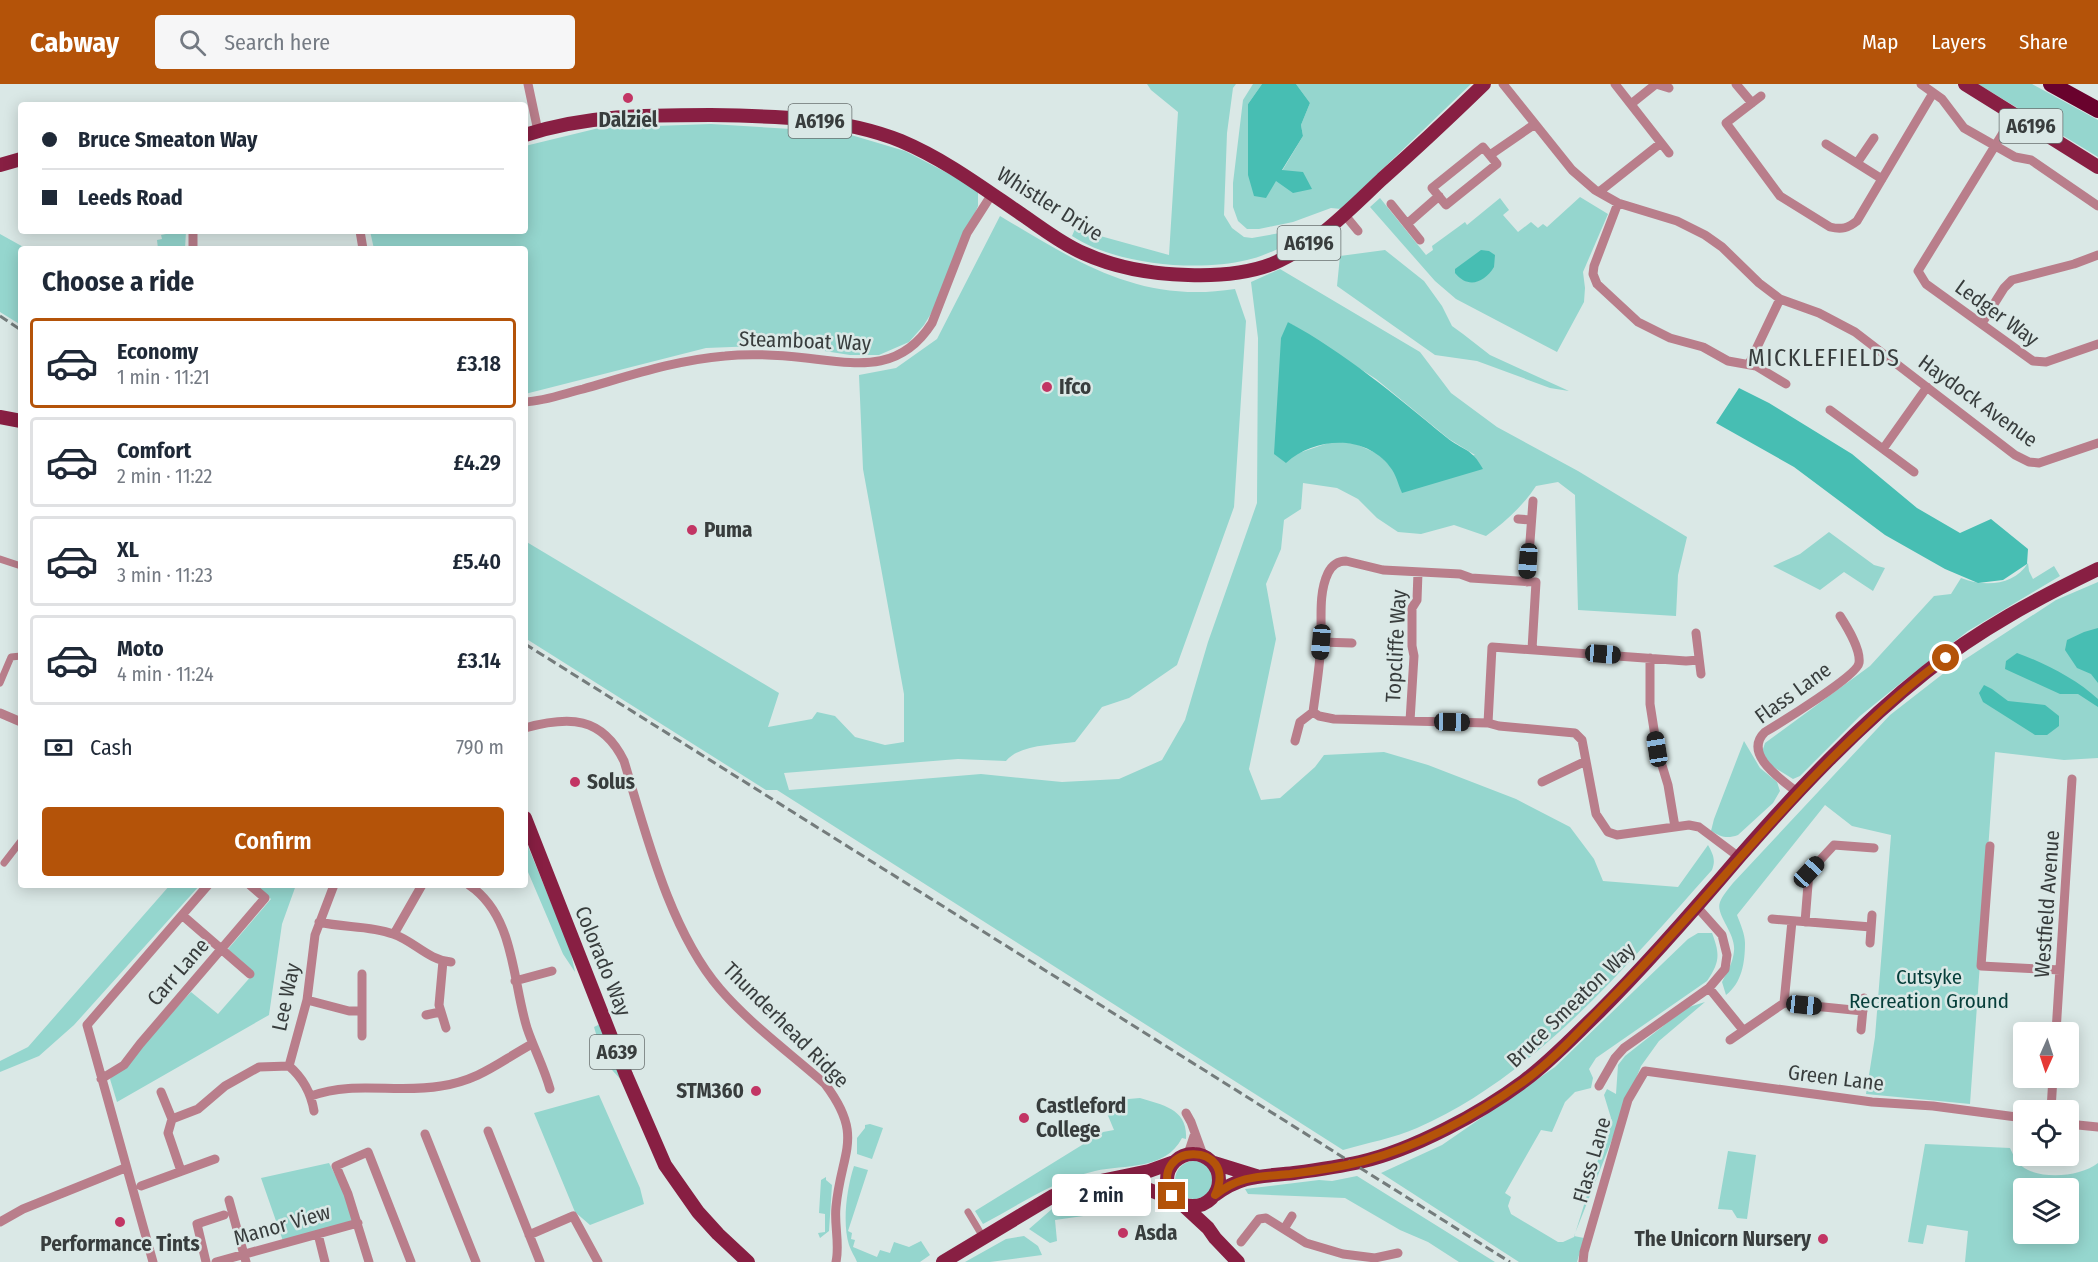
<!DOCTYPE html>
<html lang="en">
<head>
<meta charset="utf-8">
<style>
  :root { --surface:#fff; --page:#f6f6f7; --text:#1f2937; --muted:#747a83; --line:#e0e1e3; --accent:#b45309 }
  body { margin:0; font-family:"Fira Sans Condensed",sans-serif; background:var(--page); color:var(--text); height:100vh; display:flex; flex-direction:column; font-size:22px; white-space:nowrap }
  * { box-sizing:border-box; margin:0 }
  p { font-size:20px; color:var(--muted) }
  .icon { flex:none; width:33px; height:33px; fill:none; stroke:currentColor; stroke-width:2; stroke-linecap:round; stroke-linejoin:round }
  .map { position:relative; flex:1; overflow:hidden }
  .sheet { position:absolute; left:18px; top:162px; width:510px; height:642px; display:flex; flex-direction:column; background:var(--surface); border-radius:6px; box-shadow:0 3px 15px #0003 }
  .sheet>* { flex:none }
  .hud { position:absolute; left:18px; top:18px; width:510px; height:132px; border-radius:6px; box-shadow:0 3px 15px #0003; display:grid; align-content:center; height:132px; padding:0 24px; background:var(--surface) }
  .needle { width:39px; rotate:183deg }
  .tools { position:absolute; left:2013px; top:938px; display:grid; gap:12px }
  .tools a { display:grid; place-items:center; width:66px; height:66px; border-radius:6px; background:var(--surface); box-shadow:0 3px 15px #0003; font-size:30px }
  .end { position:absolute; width:27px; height:27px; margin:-14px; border:8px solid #b45309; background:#fff; box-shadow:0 0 0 3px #fff }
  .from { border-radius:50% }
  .bubble { position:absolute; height:42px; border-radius:6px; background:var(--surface); box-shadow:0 3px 15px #0003; font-size:20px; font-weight:600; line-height:42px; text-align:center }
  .car { position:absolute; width:18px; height:36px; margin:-18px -9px; border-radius:8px; box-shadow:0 0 4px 2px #0007; background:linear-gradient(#222 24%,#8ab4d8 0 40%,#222 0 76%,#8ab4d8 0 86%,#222 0) }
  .hud b { display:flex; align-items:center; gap:21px; height:57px; font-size:22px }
  .hud b+b { border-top:2px solid var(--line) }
  .hud i { width:15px; height:15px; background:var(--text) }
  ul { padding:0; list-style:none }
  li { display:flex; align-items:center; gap:18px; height:90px; margin:0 12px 9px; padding:0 12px; border:3px solid var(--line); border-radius:6px }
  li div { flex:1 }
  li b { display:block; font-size:22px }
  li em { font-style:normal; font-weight:600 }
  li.active { border-color:var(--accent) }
  li>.icon { width:54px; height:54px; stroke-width:1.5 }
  h2 { padding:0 24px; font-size:27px; line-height:72px }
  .pay { display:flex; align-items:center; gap:15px; height:66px; padding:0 24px; font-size:22px }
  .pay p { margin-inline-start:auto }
  .action { display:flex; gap:12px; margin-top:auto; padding:12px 24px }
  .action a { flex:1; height:69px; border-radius:6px; background:var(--accent); color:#fff; font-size:24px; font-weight:600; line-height:69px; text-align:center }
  header { display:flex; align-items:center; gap:36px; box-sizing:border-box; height:84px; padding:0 30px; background:var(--accent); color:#fff }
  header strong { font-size:28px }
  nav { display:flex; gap:33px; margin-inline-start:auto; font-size:21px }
  .search { width:420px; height:54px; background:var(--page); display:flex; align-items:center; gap:15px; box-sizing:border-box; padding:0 21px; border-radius:6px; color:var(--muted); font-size:22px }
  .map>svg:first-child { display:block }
  .green { fill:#95d6ce; fill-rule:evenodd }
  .water { fill:#47beb3 }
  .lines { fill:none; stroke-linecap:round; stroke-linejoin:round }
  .pedestrian { stroke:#b97e8b; stroke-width:7 }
  .minor { stroke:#b97e8b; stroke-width:9 }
  .primary { stroke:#881f43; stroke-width:14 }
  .motorway { stroke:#69022d; stroke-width:16 }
  .rail { stroke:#747c7c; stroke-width:3; stroke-dasharray:9 4.5; stroke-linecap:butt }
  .route { stroke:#b45309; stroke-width:8 }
  .poi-dot { fill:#c23564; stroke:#dae8e6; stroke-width:2 }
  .labels { text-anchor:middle; stroke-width:5; stroke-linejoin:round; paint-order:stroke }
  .shield { fill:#dae8e6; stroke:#697070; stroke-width:1.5 }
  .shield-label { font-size:20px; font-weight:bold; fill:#383d3d }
  .poi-label { font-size:21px; font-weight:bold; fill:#383d3d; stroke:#dae8e6; text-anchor:start }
  .street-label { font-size:21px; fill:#383d3d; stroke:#dae8e6 }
  .park-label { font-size:21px; fill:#063e3a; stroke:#dae8e6 }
  .quarter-label { font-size:24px; letter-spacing:1.5px; fill:#383d3d; stroke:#dae8e6 }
</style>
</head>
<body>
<header>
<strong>Cabway</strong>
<div class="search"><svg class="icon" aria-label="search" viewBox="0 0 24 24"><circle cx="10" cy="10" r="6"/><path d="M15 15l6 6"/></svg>Search here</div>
<nav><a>Map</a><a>Layers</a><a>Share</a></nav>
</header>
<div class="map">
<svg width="2098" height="1178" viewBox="0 0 2098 1178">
  <rect width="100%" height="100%" fill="#dae8e6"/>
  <path class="green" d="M1147,0H1236L1233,4L1227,49L1224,131L1232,144L1244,153L1252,154L1297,146L1299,155C1282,163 1265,172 1247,176C1197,188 1116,181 1072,152L1075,145L1169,171L1178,28L1151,6Z
    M1253,0H1262L1248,20L1282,87L1303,52L1301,41L1310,19L1296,0H1471L1341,125L1331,124L1293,138L1259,145H1247L1238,137L1233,123V99L1243,16Z
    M1978,0H2032L2098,36V73Z
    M711,40L841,48L905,67L959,95L978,108V122L935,223L924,241L909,258L879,271H850L786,261L706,264L525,310V165H374L370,147H525V62L599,44Z
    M1580,113L1608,130L1583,188L1585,204L1584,218L1557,268L1456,215L1435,197L1370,123L1380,114L1426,171L1433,166L1432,162L1465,138L1467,141L1500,114L1509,126L1503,131L1518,148L1531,138L1538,144L1543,140L1547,143Z
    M1000,132C1077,178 1140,220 1235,205L1246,237L1234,423L1177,581L1129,614L1102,623L1075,658C1054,661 1020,660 1006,677L958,675L784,689L789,706L981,690L1062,698L1119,695L1162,676L1185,636L1208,558L1257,419L1258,254L1251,198L1280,185L1420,268L1451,309L1497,343L1578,387L1687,453L1678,491L1676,532L1578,526L1575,411L1558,398L1536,402C1523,422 1505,438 1486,452L1454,441L1421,450L1398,448L1377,434L1358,415L1337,404L1303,399L1301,425L1284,436L1281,465L1266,500L1276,555L1249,685L1261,716L1280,714L1315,683L1324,671L1384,668L1428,681L1516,715L1570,743L1594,775L1603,797L1678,803L1708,761C1713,770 1716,776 1712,786C1627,881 1536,992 1417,1044C1394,1054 1367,1059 1343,1066L777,706H766L525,554V457L779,609L768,643L812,635L817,628L835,632L855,653L885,661L904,658V610L863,385L859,291L896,284L937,255ZM1288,238L1376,295L1449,355L1475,371L1392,384L1378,370L1356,360L1334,357L1296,370Z
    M166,147H186L185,165H158L157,156L162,155L161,151L166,150Z
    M0,150L27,165H21V241L0,228Z
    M1385,166L1424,197L1442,222L1452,242L1463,250L1490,271L1569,307L1550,304L1477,277L1435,271L1337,202L1340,172Z
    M1829,448L1874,481L1885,484L1873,507L1844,488L1820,506L1773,482L1800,470Z
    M2028,479L2029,487L2033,495L2054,482L2060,492L1968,547L1902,598L1860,632L1800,692L1793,695L1772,682L1762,668L1765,659L1870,582L1934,512L1951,510L1961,494C1984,503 2014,502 2028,479Z
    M2098,498V674L2064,676L1995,668L1970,1020L1866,1010L1875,953L1891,751L1852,742L1825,721L1737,831C1740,839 1745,850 1745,859C1745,878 1742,899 1726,911L1722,898C1727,888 1733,879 1734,867C1736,849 1715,831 1720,818C1722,812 1729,804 1733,799L1890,631L1944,589L2056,516Z
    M1744,657L1760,684L1777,698L1780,707L1773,719L1738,751C1727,755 1721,753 1711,747L1714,735Z
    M525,755L570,865L575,888L563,870L525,781Z
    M170,801H200L74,941L39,972L0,988V977L28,963Z
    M255,801H296L282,840L269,931L117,1018L110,995L191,908L218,930L253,890L228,865L271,815Z
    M1698,849H1712C1720,870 1720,878 1707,897L1596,974L1589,985L1593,994L1591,1004L1575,1008L1565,1018L1552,1048L1541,1046L1505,1109L1511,1113L1508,1122L1511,1130L1558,1158H1563L1574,1153L1611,1034L1604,1011L1607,1005L1616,1010L1618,981L1625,972L1686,924L1705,918L1659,957L1641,982L1574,1152L1584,1154L1577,1178H1519L1381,1089L1442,1061L1555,983L1688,855Z
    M600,940L622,997L604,977L594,943Z
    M599,1011L640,1104L644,1120L590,1141L575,1128L534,1029Z
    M1140,1014C1163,1021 1188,1025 1186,1055L1182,1054C1165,1087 1125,1080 1095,1087C1055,1096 1019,1121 983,1140L975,1127L1103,1048L1114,1046L1104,1022L1105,1017Z
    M870,1040L883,1044L872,1075L857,1070V1054L865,1044V1041Z
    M1925,1060L2010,1064C2014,1073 2019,1082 2028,1086C2047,1095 2082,1092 2098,1079V1178H1965L1968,1147L1927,1141L1923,1160L1908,1158ZM2024,1104H2068V1149H2024Z
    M1728,1067L1756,1071L1747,1135L1737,1134L1732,1126L1718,1125Z
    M1175 1096a19 19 0 1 1 38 0a19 19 0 1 1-38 0Z
    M329,1079L345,1110L356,1138L283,1157L261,1094Z
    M854,1082L868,1086L848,1147L852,1149L851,1155L855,1156L853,1163L877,1173L880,1166L890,1169L894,1158L909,1163L921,1157L930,1171L920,1178H857C855,1173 851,1167 849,1161C842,1139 847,1103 854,1082Z
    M1357,1092L1495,1178H1459L1428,1158L1400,1146L1345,1114L1248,1110L1245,1105L1319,1096L1332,1097Z
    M826,1093V1096L832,1101L829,1147L820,1154L818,1149L825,1148V1130L819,1129L821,1096Z
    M1119,1108L1151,1111L1147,1123L1055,1136L1057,1157L1050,1159L1029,1145L1052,1125L1098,1109Z
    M1024,1152L1038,1162L1042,1171L990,1178H965L1006,1155Z"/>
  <path class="water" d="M1262,0H1296L1310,19L1301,41L1303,52L1282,86L1303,88L1312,105L1293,109L1276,97L1266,114L1254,112L1248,91V20Z
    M1481,166L1489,167L1495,171L1494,183C1484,199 1468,205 1455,189V185Z
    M1288,238C1345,269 1395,311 1446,353C1463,367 1471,363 1483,385L1402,409C1398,400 1396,390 1390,383C1365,350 1315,353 1286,379L1274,370L1281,254Z
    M1739,304L1769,319L1852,370L1917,424L1960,449L1991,435L2028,465L2027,480L2003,496L1978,499L1945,485L1885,451L1794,383L1716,339Z
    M2098,544V599L2091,590L2077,584L2065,566L2067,556L2084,548Z
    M2017,569C2045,579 2076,595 2098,615V623L2078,610H2060L2005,585L2006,577Z
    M1984,601L1992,605L2008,617L2045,621L2059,632V642L2047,651H2035L1983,618L1979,609Z"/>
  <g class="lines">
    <path class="pedestrian" d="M0,475L21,482
      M0,599L11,573L21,572
      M4,779L21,757
      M968,1128L980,1148"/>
    <path class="minor" d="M528,0L538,47
      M1503,0L1572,86L1595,106L1618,119L1677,137L1705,151L1722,163L1759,199L1780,215L1819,229L1855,248L2015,371L2029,378L2039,379L2098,359
      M1615,0L1669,69
      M1656,0L1669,4
      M1736,0L1752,19
      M1921,0L1942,15L1964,44L2015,73L2031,76L2098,122
      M1761,12L1726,39L1780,112L1830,143C1842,146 1848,144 1857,137L1933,9
      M1631,20L1656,0
      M2014,31L1918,187L1926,200L2033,277L2046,278L2098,260
      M1826,60L1882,95
      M1483,63L1497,80L1446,121L1432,104Z
      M1490,71L1535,40
      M1857,79L1874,54
      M1599,108L1661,59
      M1618,119L1594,182L1593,190L1597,200L1638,238L1670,254L1703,263L1728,277L1756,282L1786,300
      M1391,120L1420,156
      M1344,130L1358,147
      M1407,140L1439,112
      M360,147L363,165
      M193,165V147
      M1982,239L2004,204L2012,196L2074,180L2098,171
      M1749,280L1780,215
      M525,318C545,317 563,310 583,305C629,292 676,276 725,272C752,269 779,271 806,274C858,280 900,289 932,239L967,149L992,110
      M1830,326L1883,365L1927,303
      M1883,365L1914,388
      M1518,435L1531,436
      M1527,498L1533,417
      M1696,549L1701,590
      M1321,558L1352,559
      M1650,574V620L1657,665L1668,701L1675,743
      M1313,628L1319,632L1334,635L1488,639L1499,642L1575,649L1582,656L1596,730L1608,748L1617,751L1689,741L1699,743L1739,773
      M1313,628C1316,605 1320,582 1321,558C1322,536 1318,510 1328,489C1332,481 1338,477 1346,477L1383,486L1460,490L1471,494L1536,498L1532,565
      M0,629L21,638
      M1410,637L1414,572L1412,562V524L1417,516L1418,488
      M1488,639L1492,563L1686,577L1699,576
      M525,644C569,632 602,632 624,677C646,750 670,847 720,905C750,940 790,969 825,1000C865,1053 841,1067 836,1123C834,1141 840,1160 836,1178
      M1295,657L1300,638L1313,628
      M1542,698L1586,677
      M1797,708C1782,696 1742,670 1765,648C1780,639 1857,592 1859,579C1861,565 1847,543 1840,532
      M1990,762L1981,882L2060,886
      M469,801C515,832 512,896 527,944C534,965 544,983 550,1005
      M182,831L250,890
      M1772,835L1871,843
      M319,838C344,844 369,841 393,850C414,857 428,876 451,878
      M1805,838L1809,788L1834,761L1874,764
      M394,850L422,801
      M1870,859L1872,831
      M443,877L439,921L446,944
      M515,897L552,887
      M1709,904L1743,946
      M307,916L349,927H361
      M1784,919L1863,927
      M426,931L440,928
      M1861,946L1864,914
      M2056,948L2072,695
      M362,952V890
      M1730,956L1784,919L1792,837
      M289,982L307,916L315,851L334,801
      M289,982C303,994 311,1009 314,1027
      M101,995L124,981L140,960L265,814L250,801
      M1599,1002L1615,974L1624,964L1709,904L1725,885L1727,871L1722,851L1697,823
      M161,1008L172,1035
      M311,1012C355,996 396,1010 441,1002C480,996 499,978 532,960
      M2051,1026L2053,993
      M1186,1029L1191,1038L1203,1071
      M2068,1040L2098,1043
      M488,1047L540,1178
      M425,1050L476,1178
      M1188,1070L1194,1052
      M181,1087L168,1049L172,1035L198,1025L225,1002L259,983L289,982
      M141,1102L215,1075
      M229,1116L246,1178
      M0,1138L23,1125L125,1084
      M1284,1145L1292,1132
      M318,1150L325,1178
      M529,1151L573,1132L598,1178
      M1241,1158L1259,1135L1266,1134L1306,1159L1343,1170L1375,1174L1398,1169
      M153,1178L87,941L208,801
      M206,1178L197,1140L224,1131
      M216,1178L358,1139
      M369,1178L348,1110L336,1082L368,1068L411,1178
      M1583,1178L1584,1168L1628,1016L1645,987L1872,1018L1933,1022L2024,1034"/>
    <path class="primary" d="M1965,0L2098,83
      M525,51C586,31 647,31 710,31C774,32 841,33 901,57C946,76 984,105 1024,132C1043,145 1062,160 1083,169C1116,184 1152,190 1188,191C1215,192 1246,190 1272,180C1315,162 1349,126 1382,95C1417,64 1451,32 1484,0
      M0,81L21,75
      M0,333L21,337
      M525,734L626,991L665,1081L698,1128L718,1150L748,1178
      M1167 1096a26 26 0 1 1 52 0a26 26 0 1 1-52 0Z
      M1214,1079L1256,1092
      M1114,1097L1147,1105L1176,1116
      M1215,1111C1243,1090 1262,1093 1294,1089C1316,1086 1338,1083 1360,1078C1413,1066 1481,1029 1524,997C1551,977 1574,952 1598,929C1648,879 1694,826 1740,772C1797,707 1858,642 1926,588C1978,546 2038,514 2098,485
      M1181,1119L1208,1144L1215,1154L1238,1178
      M943,1178L1053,1112L1086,1100L1149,1087L1174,1078"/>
    <path class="motorway" d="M2051,0L2098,26"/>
    <path class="rail" d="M0,232L21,246
      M525,560L1510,1178"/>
  </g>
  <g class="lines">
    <path class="route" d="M1172,1112C1145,1057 1241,1056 1215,1111C1241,1091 1259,1093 1290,1090C1314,1087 1340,1083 1364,1077C1420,1062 1475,1032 1523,998C1554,976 1581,945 1608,918C1696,831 1770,731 1860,647C1887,621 1915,595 1946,574"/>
  </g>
  <g class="poi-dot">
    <circle cx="628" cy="14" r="6"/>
    <circle cx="1047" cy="303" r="6"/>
    <circle cx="692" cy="446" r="6"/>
    <circle cx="575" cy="698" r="6"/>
    <circle cx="756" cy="1007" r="6"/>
    <circle cx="1024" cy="1034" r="6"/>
    <circle cx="120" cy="1138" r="6"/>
    <circle cx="1123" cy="1149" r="6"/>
    <circle cx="1823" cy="1155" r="6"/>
  </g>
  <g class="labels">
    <g class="shield">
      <rect x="788.5" y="20" width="63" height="34" rx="4.5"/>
      <rect x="1999.5" y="25" width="63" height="34" rx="4.5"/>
      <rect x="1277.5" y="142" width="63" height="34" rx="4.5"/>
      <rect x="590" y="951" width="54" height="34" rx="4.5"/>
    </g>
    <g class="shield-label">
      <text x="820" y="44">A6196</text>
      <text x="2031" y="49">A6196</text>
      <text x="1309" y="166">A6196</text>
      <text x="617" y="975">A639</text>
    </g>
    <g class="poi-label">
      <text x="628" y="43" text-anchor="middle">Dalziel</text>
      <text x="1059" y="310">Ifco</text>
      <text x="704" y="453">Puma</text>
      <text x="587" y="705">Solus</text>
      <text x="744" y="1014" text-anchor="end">STM360</text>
      <text x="1036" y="1029">Castleford<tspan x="1036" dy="24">College</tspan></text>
      <text x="1135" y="1156">Asda</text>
      <text x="1811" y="1162" text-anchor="end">The Unicorn Nursery</text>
      <text x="120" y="1167" text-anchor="middle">Performance Tints</text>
    </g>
    <g class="street-label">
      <text transform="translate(1050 120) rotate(32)" y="7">Whistler Drive</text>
      <text transform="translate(1997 229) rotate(36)" y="7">Ledger Way</text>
      <text transform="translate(805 257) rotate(2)" y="7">Steamboat Way</text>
      <text transform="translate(1978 317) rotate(36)" y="7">Haydock Avenue</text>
      <text transform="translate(1396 562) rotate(-87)" y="7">Topcliffe Way</text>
      <text transform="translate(1793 609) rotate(-36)" y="7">Flass Lane</text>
      <text transform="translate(2047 820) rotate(-86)" y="7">Westfield Avenue</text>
      <text transform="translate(603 877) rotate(68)" y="7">Colorado Way</text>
      <text transform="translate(178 888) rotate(-49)" y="7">Carr Lane</text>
      <text transform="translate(286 913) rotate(-78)" y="7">Lee Way</text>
      <text transform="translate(1571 921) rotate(-44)" y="7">Bruce Smeaton Way</text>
      <text transform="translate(786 941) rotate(45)" y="7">Thunderhead Ridge</text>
      <text transform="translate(1836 994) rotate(7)" y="7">Green Lane</text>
      <text transform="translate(1592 1076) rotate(-74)" y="7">Flass Lane</text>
      <text transform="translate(282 1141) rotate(-16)" y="7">Manor View</text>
    </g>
    <g class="park-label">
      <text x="1929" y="900">Cutsyke<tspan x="1929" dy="24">Recreation Ground</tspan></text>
    </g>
    <g class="quarter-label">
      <text x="1824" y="282">MICKLEFIELDS</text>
    </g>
  </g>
</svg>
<div class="tools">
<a><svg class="needle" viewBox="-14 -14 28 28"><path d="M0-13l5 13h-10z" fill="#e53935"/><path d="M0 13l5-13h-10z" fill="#747a83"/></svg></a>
<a><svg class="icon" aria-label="locate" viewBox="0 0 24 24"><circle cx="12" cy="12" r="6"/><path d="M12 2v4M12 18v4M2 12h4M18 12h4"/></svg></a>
<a><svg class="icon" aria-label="layers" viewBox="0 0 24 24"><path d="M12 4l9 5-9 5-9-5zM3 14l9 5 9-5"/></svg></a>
</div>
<i class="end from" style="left:1946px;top:574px"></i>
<i class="end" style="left:1172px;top:1112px"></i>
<div class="bubble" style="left:1052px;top:1090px;width:99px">2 min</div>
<i class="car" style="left:1528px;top:477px;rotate:184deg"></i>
<i class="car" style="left:1321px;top:558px;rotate:185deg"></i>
<i class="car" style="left:1603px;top:570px;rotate:94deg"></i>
<i class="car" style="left:1452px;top:638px;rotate:91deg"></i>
<i class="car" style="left:1657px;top:665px;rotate:351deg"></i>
<i class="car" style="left:1809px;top:788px;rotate:43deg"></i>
<i class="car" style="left:1804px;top:921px;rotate:96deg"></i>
<div class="hud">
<b><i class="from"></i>Bruce Smeaton Way</b>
<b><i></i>Leeds Road</b>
</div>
<section class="sheet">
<h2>Choose a ride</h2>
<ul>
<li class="active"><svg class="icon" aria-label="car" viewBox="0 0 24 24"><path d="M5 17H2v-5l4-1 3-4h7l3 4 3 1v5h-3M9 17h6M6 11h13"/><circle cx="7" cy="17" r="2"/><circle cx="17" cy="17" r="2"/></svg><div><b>Economy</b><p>1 min · 11:21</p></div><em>£3.18</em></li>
<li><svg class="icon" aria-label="car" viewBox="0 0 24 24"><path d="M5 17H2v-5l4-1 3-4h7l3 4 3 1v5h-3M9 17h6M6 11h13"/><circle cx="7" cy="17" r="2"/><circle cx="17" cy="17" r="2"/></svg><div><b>Comfort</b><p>2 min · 11:22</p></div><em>£4.29</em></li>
<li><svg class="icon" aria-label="car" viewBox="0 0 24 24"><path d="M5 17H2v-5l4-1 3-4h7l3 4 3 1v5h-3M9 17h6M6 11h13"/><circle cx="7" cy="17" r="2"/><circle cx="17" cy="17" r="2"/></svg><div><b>XL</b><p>3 min · 11:23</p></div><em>£5.40</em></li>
<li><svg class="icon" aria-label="car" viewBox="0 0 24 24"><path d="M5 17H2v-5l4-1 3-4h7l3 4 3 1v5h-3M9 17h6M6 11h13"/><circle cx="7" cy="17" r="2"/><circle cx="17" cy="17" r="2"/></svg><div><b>Moto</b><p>4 min · 11:24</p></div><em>£3.14</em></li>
</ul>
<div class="pay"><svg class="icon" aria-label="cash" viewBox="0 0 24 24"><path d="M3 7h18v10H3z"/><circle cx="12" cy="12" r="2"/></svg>Cash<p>790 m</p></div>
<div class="action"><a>Confirm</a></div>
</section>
</div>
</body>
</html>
